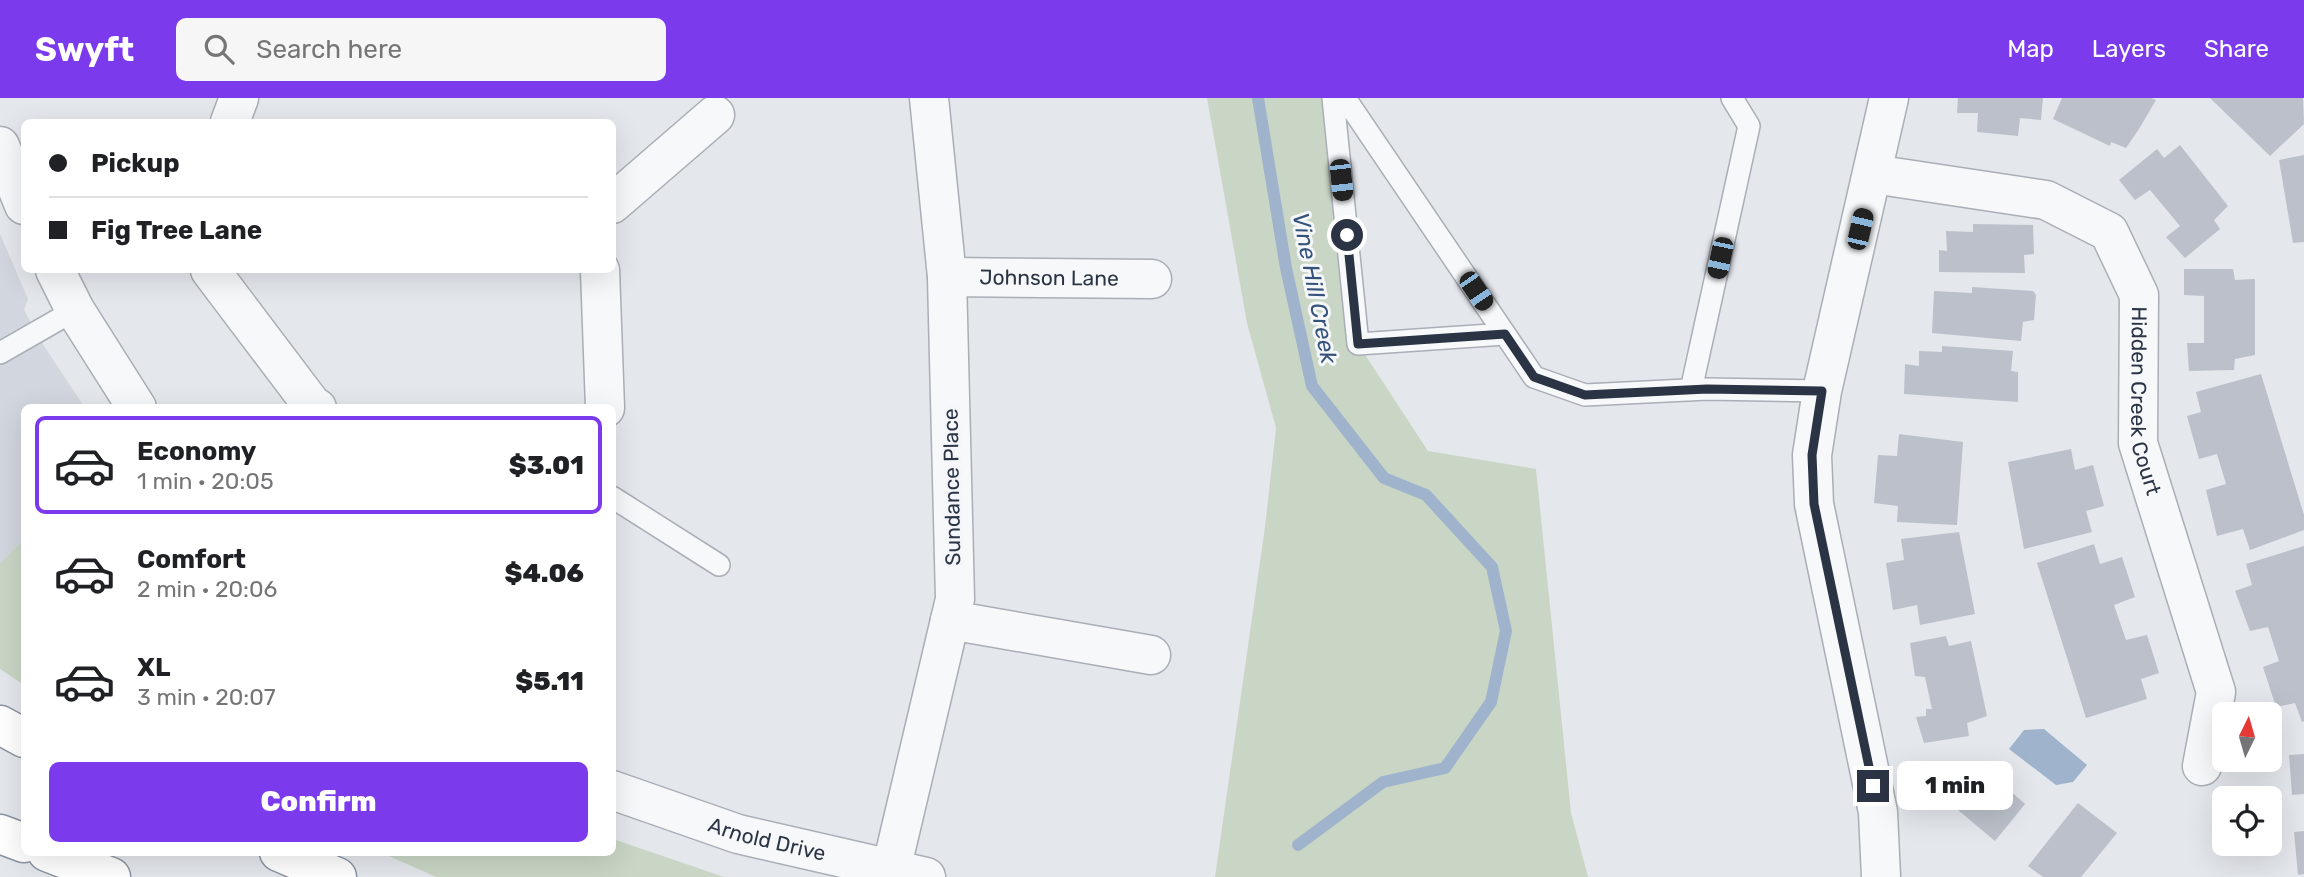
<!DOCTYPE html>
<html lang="en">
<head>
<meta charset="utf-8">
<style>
  :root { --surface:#fff; --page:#f6f6f6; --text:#202124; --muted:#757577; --line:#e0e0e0; --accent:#7c3aed }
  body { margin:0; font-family:Rubik,sans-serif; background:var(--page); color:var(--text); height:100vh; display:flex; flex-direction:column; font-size:26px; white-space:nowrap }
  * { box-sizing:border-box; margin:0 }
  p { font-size:23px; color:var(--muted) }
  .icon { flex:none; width:38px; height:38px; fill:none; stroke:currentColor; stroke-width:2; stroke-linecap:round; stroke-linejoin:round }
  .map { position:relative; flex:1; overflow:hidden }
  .drawer { position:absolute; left:21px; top:306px; width:595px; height:452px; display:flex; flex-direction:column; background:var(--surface); border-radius:10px; box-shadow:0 7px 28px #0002 }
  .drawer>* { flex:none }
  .guide { position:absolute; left:21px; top:21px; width:595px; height:154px; border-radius:10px; box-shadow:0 7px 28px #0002; display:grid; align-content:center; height:154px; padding:0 28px; background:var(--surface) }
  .needle { width:46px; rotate:5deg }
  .controls { position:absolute; left:2212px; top:604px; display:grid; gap:14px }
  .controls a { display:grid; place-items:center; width:70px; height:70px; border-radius:10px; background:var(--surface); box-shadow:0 7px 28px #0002; font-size:35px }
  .end { position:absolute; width:32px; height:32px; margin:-16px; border:9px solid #2b3445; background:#fff; box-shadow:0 0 0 4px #fff }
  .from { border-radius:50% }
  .bubble { position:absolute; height:49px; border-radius:10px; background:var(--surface); box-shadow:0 7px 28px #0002; font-size:23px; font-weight:800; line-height:49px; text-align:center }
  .car { position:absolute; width:21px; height:42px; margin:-21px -10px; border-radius:9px; box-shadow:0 0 5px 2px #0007; background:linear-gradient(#222 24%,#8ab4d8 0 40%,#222 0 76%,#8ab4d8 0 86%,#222 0) }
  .guide b { display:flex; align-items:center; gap:24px; height:66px; font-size:26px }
  .guide b+b { border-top:2px solid var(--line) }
  .guide i { width:18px; height:18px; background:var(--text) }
  ul { padding:12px 0 0; list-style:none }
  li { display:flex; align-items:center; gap:21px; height:98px; margin:0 14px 10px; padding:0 14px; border:4px solid transparent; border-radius:10px }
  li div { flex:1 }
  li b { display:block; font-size:26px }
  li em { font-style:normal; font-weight:800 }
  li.active { border-color:var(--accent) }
  li>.icon { width:63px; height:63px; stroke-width:1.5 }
  .primary-button { display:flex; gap:14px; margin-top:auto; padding:14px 28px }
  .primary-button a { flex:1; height:80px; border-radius:10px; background:var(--accent); color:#fff; font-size:28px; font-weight:800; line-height:80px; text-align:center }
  header { display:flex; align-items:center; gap:42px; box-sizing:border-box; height:98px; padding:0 35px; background:var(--accent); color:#fff }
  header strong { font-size:33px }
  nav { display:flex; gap:38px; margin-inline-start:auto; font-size:24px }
  .search { width:490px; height:63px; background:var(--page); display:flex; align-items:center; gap:18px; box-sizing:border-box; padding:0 24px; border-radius:10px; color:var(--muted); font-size:26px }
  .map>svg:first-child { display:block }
  .built { fill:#d2d6de }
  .green { fill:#c9d6c5 }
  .water { fill:#9fb4cc }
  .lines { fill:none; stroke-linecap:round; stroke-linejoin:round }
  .stream { stroke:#9fb4cc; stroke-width:12 }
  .building { fill:#bbc0ca }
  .service-casing { stroke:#a9aeb7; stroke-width:24 }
  .minor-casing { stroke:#a9aeb7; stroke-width:41 }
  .tertiary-casing { stroke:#a9aeb7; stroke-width:41 }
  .motorway-casing { stroke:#8b94a3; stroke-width:41 }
  .service { stroke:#f7f8fa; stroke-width:21 }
  .minor { stroke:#f7f8fa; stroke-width:38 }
  .tertiary { stroke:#f7f8fa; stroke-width:38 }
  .motorway { stroke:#fff; stroke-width:38 }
  .route { stroke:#2b3445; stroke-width:9 }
  .labels { text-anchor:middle; stroke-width:6; stroke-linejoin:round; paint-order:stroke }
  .street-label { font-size:21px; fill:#2b3445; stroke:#f4f6f9 }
  .water-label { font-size:23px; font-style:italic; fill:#34527a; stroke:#f4f6f9 }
</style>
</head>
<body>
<header>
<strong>Swyft</strong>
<div class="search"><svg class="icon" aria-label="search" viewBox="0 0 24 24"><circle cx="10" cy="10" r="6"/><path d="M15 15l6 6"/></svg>Search here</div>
<nav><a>Map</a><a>Layers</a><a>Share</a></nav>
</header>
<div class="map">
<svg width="2304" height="779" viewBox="0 0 2304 779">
  <rect width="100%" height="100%" fill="#e4e7ec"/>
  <path class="built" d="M0,136L28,201L24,212L44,248L85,310H24V441L0,465Z"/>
  <path class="green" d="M1207,0H1333L1358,246L1428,353L1536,371L1571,715L1588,779H1215L1265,429L1276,330L1247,225Z
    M24,441V587L0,571V465Z
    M613,741L724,779H436L380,754H612Z"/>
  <path class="water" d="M2044,631L2087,667L2073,684L2056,687L2009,651L2024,632Z"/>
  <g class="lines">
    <path class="stream" d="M1258,0L1286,170L1312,288L1384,380L1426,397L1492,469L1506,533L1491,604L1445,670L1383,684L1298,747"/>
  </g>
  <path class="building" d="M1958,0H2043L2041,22L2020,20L2018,38L1977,34L1978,15H1957Z
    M2062,0H2151L2156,2L2139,31L2126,50L2111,44L2110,48L2053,21Z
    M2210,0H2303L2304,26L2270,58Z
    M2180,47L2228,108L2214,122L2220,131L2185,160L2166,139L2180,128L2150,92L2135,102L2119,82L2157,51L2164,60Z
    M2304,57V144L2293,145L2279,62Z
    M1973,126L2033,127L2034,156L2024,157L2025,175L1939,174V152L1947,153L1946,133L1973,134Z
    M2184,171H2233L2235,182L2255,181V257L2235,261L2234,272L2189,273L2187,245H2204V198L2184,197Z
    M1972,189L2033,193L2036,197L2034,222L2023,224L2021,243L1932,235L1934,193L1972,195Z
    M1942,248L2013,253L2011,273L2018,274V304L1904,296L1905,266L1919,268V253L1942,254Z
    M2261,276L2304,417V432L2250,452L2243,431L2217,438L2206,392L2226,386L2217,356L2199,361L2187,318L2201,314L2196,294Z
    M1899,336L1963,344L1957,427L1897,424L1898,408L1874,405L1878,357L1897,358Z
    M2071,351L2075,372L2093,367L2104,408L2086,413L2092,434L2024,451L2008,364Z
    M1959,434L1975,516L1920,527L1917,507L1893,512L1886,465L1904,462L1901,441Z
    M2094,446L2100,466L2122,459L2135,499L2114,507L2126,542L2147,537L2159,575L2141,581L2147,601L2086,620L2037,465Z
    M2304,448V623L2302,624L2295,605L2276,609L2263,569L2279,563L2268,529L2250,533L2235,493L2252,487L2246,466Z
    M1946,538L1949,548L1971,543L1987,618L1967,625L1969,638L1924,645L1916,619L1926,618V611H1932L1925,579L1915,578L1910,545Z
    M2304,656V696L2292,697L2289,657Z
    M1975,668L1996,685L1998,682L2025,706L1995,743L1946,702Z
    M2078,705L2117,735L2081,779H2043L2028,768Z
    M2304,733V776L2298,777L2294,734Z"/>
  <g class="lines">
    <defs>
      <path id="service" d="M1333,0L1358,246L1505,236
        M1345,0L1534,279L1585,297L1707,291L1822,293
        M0,255L75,212
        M1691,292L1749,28L1732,0
        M612,399L719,467"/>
      <g id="minor">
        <path d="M230,24L239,0"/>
        <path id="s1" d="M1873,76L2046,102L2109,134L2139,197L2138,345L2216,594L2202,668"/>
        <path d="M612,106L715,17"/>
        <path d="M210,172L312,307L317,310"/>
        <path d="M600,172L605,310"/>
        <path id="s2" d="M947,179L1152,181"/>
        <path d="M950,522L1151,557"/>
        <path d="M891,772L955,501L947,179L929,0"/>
        <path d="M1881,779L1878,714L1814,406L1812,357L1822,293L1889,0"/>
      </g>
      <g id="tertiary">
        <path d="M0,48L24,107"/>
        <path d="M55,172L75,212L137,310"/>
        <path id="s3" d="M612,692L738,736L926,779"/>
      </g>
      <path id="motorway" d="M0,627L24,640
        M0,736L24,745
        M47,754L111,779
        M279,754L337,779"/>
    </defs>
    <use href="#service" class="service-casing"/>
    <use href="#minor" class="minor-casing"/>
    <use href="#tertiary" class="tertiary-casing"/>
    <use href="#motorway" class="motorway-casing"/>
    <use href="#service" class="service"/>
    <use href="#minor" class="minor"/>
    <use href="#tertiary" class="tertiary"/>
    <use href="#motorway" class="motorway"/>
  </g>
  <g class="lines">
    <path class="route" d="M1347,137L1358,246L1505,236L1534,279L1585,297L1707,291L1822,293L1812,357L1814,406L1873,688"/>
  </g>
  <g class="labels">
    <g class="street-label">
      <text dy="7" stroke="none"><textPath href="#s2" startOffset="102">Johnson Lane</textPath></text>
      <text dy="7" stroke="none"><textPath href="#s1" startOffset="422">Hidden Creek Court</textPath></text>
      <text transform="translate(952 389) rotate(-91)" y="7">Sundance Place</text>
      <text dy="7" stroke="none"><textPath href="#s3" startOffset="163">Arnold Drive</textPath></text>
    </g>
    <g class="water-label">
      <text transform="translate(1315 190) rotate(79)" y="8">Vine Hill Creek</text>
    </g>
  </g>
</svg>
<div class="controls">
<a><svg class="needle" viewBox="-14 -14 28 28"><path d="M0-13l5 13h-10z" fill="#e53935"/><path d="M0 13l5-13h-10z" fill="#757577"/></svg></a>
<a><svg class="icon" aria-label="locate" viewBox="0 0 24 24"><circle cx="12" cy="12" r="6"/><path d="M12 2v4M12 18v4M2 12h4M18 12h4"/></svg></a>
</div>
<i class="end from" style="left:1347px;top:137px"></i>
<i class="end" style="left:1873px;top:688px"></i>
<div class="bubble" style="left:1897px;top:663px;width:116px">1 min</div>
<i class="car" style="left:1341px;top:82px;rotate:174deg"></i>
<i class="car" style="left:1860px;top:131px;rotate:13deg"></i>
<i class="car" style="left:1720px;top:160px;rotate:192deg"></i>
<i class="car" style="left:1476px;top:193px;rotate:146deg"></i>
<div class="guide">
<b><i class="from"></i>Pickup</b>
<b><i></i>Fig Tree Lane</b>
</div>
<section class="drawer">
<ul>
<li class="active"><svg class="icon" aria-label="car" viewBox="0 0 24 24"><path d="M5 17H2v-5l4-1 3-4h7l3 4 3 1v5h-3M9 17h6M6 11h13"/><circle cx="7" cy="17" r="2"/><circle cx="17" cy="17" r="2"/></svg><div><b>Economy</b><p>1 min · 20:05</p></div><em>$3.01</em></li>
<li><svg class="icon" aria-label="car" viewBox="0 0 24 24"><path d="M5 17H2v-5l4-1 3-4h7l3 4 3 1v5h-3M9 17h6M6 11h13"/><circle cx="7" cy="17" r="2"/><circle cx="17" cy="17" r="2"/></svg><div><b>Comfort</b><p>2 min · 20:06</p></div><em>$4.06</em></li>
<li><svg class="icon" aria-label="car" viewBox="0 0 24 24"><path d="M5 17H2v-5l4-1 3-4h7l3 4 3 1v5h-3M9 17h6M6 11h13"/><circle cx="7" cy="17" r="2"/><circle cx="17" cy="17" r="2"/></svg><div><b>XL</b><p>3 min · 20:07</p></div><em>$5.11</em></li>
</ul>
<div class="primary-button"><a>Confirm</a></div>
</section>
</div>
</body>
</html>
